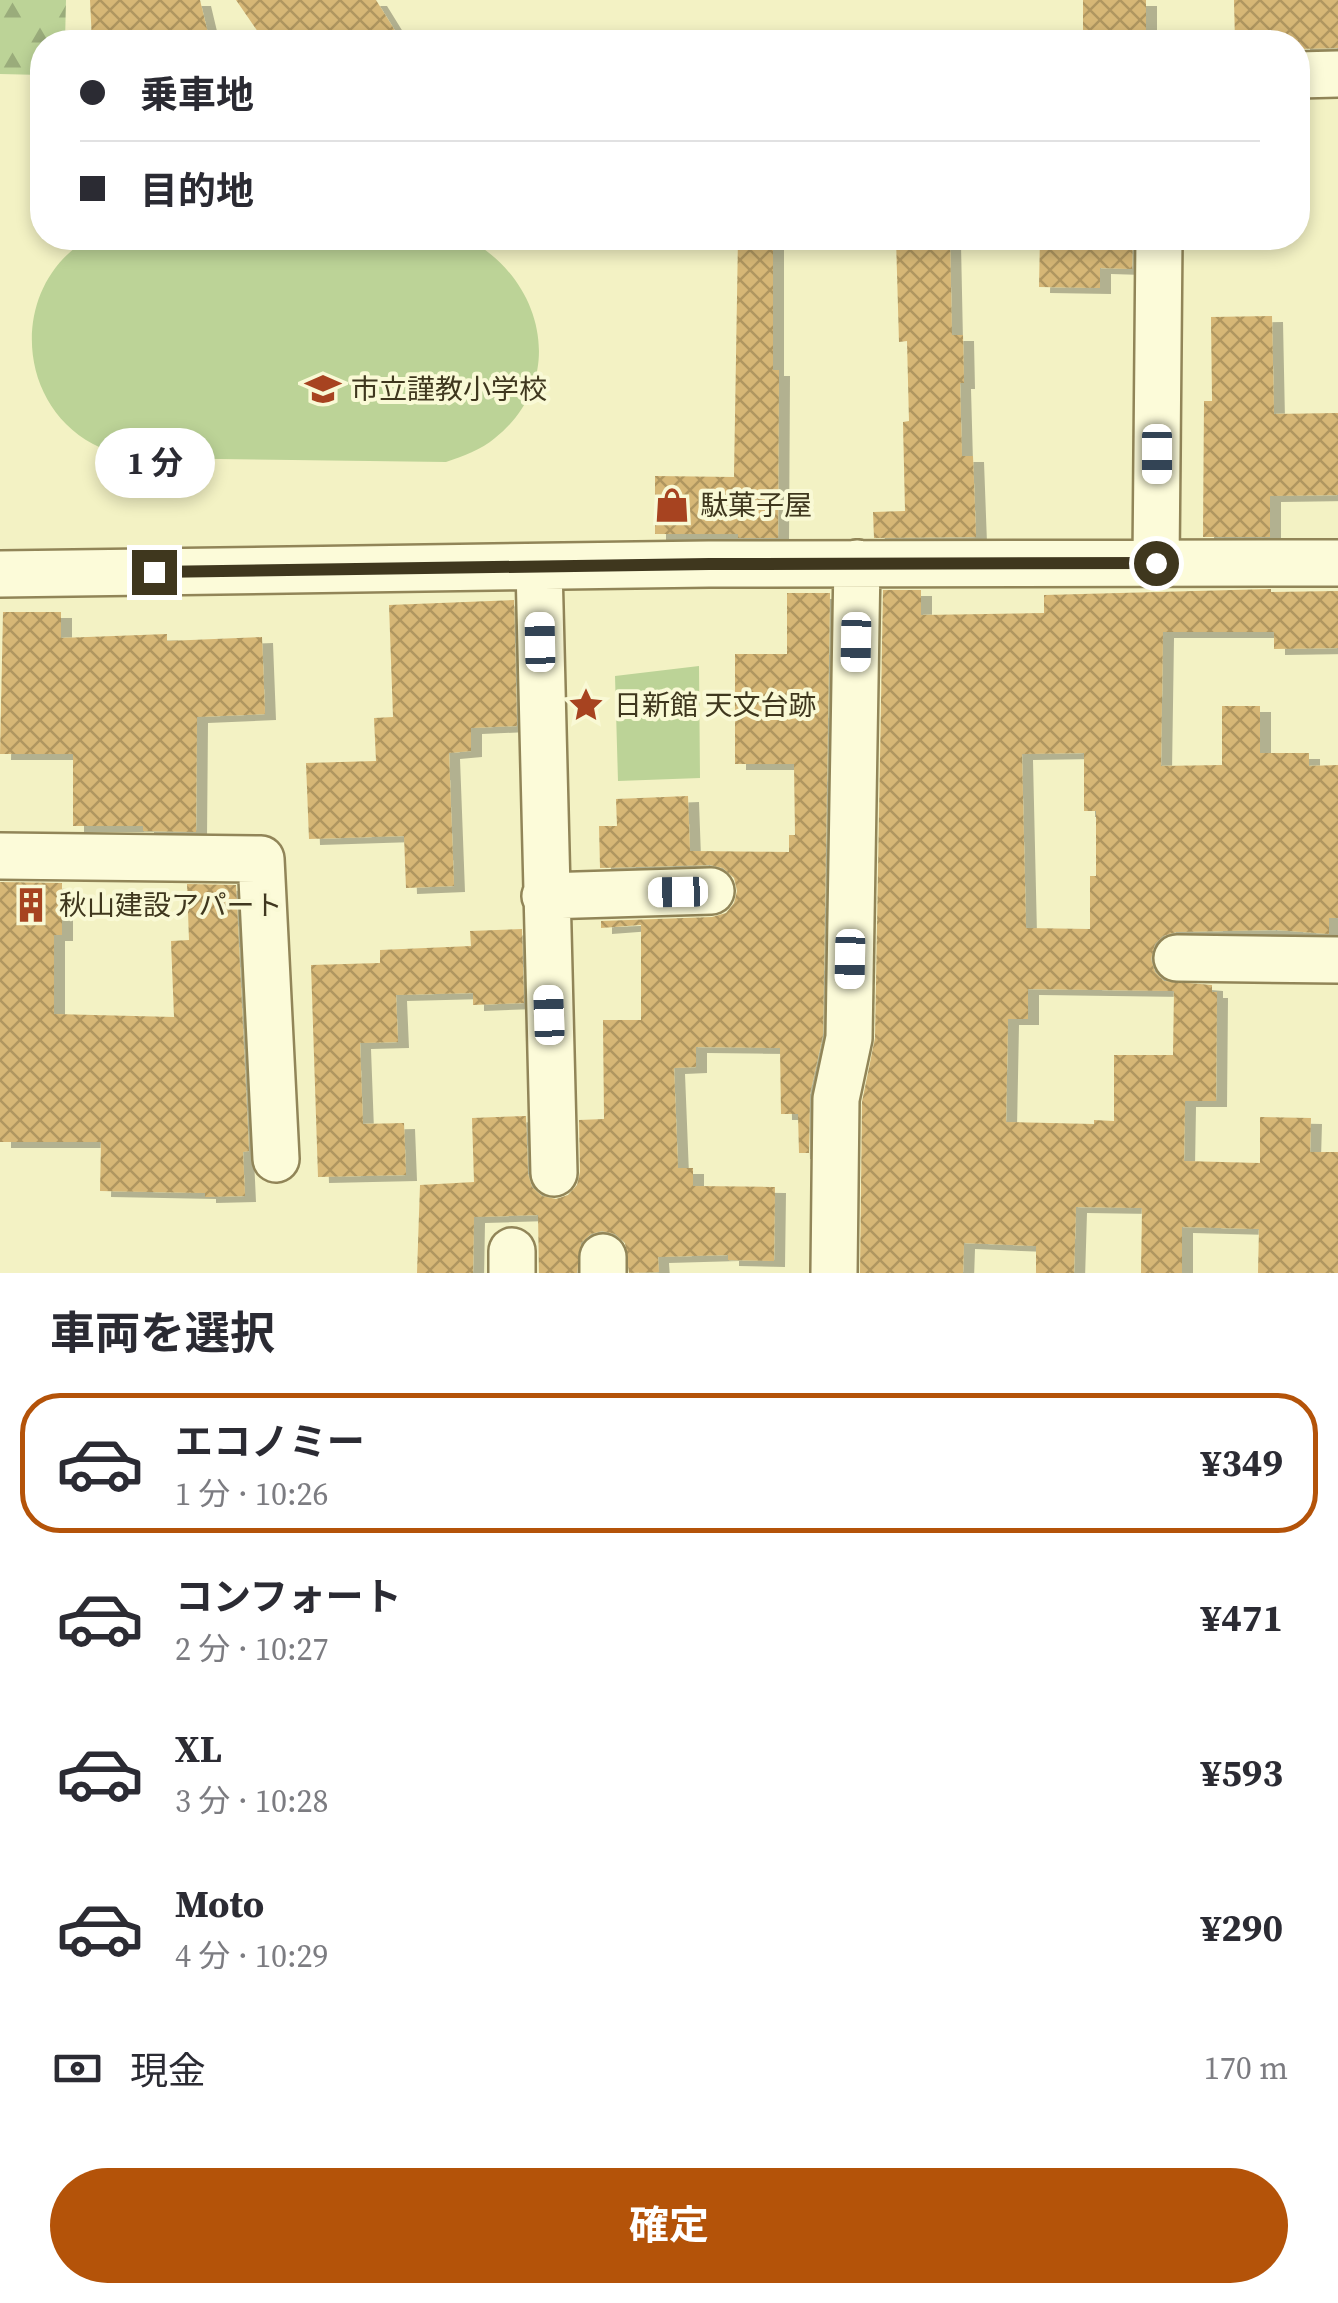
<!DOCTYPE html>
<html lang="ja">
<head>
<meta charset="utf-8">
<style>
  :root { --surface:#fff; --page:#f7f7f7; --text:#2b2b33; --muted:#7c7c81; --line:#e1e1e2; --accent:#b45309 }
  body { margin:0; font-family:"Source Serif 4","Noto Sans JP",serif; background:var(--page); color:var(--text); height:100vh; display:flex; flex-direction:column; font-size:38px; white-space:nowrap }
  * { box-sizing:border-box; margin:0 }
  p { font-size:32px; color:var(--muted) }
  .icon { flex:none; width:55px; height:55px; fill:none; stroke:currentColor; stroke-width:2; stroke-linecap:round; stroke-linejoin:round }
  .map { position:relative; height:1273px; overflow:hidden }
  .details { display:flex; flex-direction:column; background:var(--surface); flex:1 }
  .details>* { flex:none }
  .hud { position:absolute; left:30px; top:30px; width:1280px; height:220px; border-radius:40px; box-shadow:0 5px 15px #0003; display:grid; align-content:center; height:220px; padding:0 50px; background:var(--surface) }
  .end { position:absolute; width:45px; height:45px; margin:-22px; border:12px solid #3f371e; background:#fff; box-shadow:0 0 0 5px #fff }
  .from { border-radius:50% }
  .bubble { position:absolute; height:70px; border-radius:35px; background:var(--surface); box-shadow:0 5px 15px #0003; font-size:32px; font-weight:700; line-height:70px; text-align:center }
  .car { position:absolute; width:30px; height:60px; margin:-30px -15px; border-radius:12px; box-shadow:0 0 8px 2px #0007; background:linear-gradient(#fff 24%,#345 0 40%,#fff 0 76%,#345 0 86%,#fff 0) }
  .hud b { display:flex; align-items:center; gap:35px; height:95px; font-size:38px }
  .hud b+b { border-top:2px solid var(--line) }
  .hud i { width:25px; height:25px; background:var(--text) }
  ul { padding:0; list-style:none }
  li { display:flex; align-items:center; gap:30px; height:140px; margin:0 20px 15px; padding:0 30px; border:5px solid transparent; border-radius:40px }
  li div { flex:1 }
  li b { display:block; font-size:38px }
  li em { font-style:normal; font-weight:700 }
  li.active { border-color:var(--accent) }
  li>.icon { width:90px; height:90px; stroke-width:1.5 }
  h2 { padding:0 50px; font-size:45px; line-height:120px }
  .pay { display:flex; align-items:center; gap:25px; height:110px; padding:0 50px; font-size:38px }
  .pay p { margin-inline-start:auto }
  .action { display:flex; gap:20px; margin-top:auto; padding:20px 50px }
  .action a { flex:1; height:115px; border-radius:60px; background:var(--accent); color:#fff; font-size:40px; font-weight:700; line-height:115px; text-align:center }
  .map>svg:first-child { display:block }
  .grass { fill:#bcd397 }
  .forest { fill:url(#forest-firs) }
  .building { fill:url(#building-cross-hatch); fill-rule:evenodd; filter:url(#shadow) }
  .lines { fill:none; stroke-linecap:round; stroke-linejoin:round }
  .minor-casing { stroke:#918558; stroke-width:50 }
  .minor { stroke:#fcfbd9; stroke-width:45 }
  .route { stroke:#3f371e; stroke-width:12 }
  .labels { text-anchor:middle; stroke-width:8; stroke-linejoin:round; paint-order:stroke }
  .poi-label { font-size:28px; fill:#3f371e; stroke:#f9f9d5; text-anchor:start }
</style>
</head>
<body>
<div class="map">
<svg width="1338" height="1273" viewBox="0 0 1338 1273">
  <defs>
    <pattern id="forest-firs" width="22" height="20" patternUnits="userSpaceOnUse" patternTransform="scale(2.5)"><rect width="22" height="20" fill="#bcd397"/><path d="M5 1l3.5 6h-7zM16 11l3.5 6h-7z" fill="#9aac7b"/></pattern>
    <pattern id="building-cross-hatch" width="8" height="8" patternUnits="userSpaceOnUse" patternTransform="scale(2.5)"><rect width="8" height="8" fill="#d6b776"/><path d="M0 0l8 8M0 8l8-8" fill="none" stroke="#af9660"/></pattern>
    <filter id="shadow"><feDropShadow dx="11" dy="6" stdDeviation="0" flood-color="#0004"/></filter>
  </defs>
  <rect width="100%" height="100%" fill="#f3f2c4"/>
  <path class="grass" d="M90,238H466C543,278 569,379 495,438C481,450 463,456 446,462L146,458C128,456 109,453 93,444C13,401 11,282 90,238Z
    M699,666L700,778L618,781L615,676Z"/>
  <path class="forest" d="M0,0H66L65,42H42V75L0,74Z"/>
  <path class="building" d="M90,0H200L210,42H92Z
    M236,0H376L402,42H265Z
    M1083,0H1146V42H1083Z
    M1234,0H1338V48L1299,49V42H1235Z
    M738,238H773V370H779L778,538H738V534H655V476L734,477Z
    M896,238H950L952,335H963L964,383H960L962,456H973L976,537L874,538L873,512L905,511L903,422L909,421L907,341L899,342Z
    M1040,238H1133L1132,269L1100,268V288L1039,287Z
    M1272,316L1274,414L1338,413V495L1270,496V537H1203L1204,401H1212L1211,317Z
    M1271,589V592L1338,591V648L1274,649V632H1163L1161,766L1222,765V706H1260V753H1309V766L1338,765V918H1329V934L1277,930L1176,932L1163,936L1155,944L1151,959L1155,972L1164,981L1212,985V992H1217L1216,1101H1185L1184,1161L1260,1163V1117L1311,1118L1310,1152H1338V1273H1258L1259,1229L1182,1227V1273H1141L1142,1208L1076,1207L1074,1273H1036V1246L964,1243L963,1273H860L862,1102L875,1038L883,590H921V615L1044,613V595ZM1084,753V811H1096V876H1090V929L1026,928L1022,754ZM1028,989L1174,991L1173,1055H1114V1121L1094,1120V1124L1006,1122L1008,1019H1028Z
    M787,593H830L823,1035L810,1094L809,1153H799L798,1114H781L780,1048L696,1047V1067L674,1068L678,1168H693V1186L775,1187L774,1261L728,1260V1255L658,1257L659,1272L629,1273L625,1243L615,1234L602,1231L591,1234L581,1243L577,1273H539L538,1215L474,1217L473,1273H417L420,1185L474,1182L472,1118L526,1116L528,1174L532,1187L542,1196L556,1199L568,1195L577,1185L580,1172L579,1120L604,1119L603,1020H641V925L601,928V921L712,917L726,913L734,903L737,891L734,878L723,868L710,865L600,868L599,826H617L616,799L688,796L690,851L789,852V835H795L794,764H735V654H787Z
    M514,600L517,726L471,728V751L449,753L454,886L406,888L404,836L309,839L306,763L376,761L374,718L393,717L389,605Z
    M3,612H61V638L167,634V641L262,637L265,714L197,717L196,832L143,831V826H73V754H0Z
    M0,882L62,883V935H54V1014L174,1017L171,941L189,940L187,884L236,885L249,1151L243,1152L245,1196L205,1197V1193L100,1191L101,1142H0Z
    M522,929L524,1003L473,1005V993L396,995L398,1042L360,1043L363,1124L404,1123L406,1175L318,1177L311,965L380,963V950L471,946L470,931Z"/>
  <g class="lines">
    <defs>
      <path id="minor" d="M1298,75L1338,74
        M1156,563L1159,238
        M539,567L554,1173
        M0,574L709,564L1338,563
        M0,856L261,859L276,1159
        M545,896L711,891
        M1177,958L1338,960
        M512,1273V1251
        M603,1273V1257
        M834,1273L836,1099L849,1038L857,563"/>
    </defs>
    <use href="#minor" class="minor-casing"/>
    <use href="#minor" class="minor"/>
  </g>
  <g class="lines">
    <path class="route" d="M154,572L709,564L1156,563"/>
  </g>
  <defs>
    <symbol id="school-bare" viewBox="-9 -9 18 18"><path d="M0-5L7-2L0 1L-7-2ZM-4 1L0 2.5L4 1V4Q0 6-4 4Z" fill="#a74320" stroke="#f9f9d5" stroke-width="2.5" paint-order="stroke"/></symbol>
    <symbol id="shop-bare" viewBox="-9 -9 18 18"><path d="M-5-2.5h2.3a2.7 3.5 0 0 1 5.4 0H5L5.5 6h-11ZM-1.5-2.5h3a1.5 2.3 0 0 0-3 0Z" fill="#a74320" stroke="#f9f9d5" stroke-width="2.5" paint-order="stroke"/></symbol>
    <symbol id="sight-bare" viewBox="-9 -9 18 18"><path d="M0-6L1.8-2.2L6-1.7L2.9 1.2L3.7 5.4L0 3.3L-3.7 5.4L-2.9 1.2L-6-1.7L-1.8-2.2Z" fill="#a74320" stroke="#f9f9d5" stroke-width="2.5" paint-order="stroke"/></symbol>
    <symbol id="building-bare" viewBox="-9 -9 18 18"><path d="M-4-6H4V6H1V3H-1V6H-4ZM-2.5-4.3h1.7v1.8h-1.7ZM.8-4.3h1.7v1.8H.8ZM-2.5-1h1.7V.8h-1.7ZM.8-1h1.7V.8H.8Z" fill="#a74320" stroke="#f9f9d5" stroke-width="2.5" paint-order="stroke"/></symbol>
  </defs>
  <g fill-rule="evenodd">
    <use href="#school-bare" x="298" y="364" width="50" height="50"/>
    <use href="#shop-bare" x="647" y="480" width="50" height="50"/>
    <use href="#sight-bare" x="561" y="680" width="50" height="50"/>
    <use href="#building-bare" x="6" y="880" width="50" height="50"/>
  </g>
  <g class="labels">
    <g class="poi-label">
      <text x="351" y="399">市立謹教小学校</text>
      <text x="700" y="515">駄菓子屋</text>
      <text x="614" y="715">日新館 天文台跡</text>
      <text x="59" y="915">秋山建設アパート</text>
    </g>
  </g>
</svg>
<i class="end from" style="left:1156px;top:563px"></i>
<i class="end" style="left:154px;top:572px"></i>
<div class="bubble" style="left:95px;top:428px;width:120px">1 分</div>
<i class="car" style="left:1157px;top:454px;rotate:180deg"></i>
<i class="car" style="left:540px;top:642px;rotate:359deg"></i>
<i class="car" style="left:856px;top:642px;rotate:181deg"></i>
<i class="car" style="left:678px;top:892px;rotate:269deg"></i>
<i class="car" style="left:850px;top:959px;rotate:181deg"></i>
<i class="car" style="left:549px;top:1015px;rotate:358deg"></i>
<div class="hud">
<b><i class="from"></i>乗車地</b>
<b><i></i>目的地</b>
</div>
</div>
<section class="details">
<h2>車両を選択</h2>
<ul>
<li class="active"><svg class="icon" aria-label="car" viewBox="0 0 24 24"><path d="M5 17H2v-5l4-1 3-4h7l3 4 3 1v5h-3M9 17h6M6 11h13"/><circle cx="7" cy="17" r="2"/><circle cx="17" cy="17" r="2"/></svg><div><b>エコノミー</b><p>1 分 · 10:26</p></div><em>¥349</em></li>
<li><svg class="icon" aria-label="car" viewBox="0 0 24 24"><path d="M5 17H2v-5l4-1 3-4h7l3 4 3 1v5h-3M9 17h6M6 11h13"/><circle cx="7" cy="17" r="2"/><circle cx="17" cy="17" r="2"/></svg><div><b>コンフォート</b><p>2 分 · 10:27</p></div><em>¥471</em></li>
<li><svg class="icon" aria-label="car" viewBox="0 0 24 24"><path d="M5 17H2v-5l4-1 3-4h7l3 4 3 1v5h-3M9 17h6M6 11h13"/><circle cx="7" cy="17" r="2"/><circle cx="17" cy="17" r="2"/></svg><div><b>XL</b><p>3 分 · 10:28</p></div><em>¥593</em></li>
<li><svg class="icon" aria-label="car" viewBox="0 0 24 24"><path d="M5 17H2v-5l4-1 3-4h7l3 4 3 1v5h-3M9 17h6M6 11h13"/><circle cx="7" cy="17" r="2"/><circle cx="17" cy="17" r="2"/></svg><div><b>Moto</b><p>4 分 · 10:29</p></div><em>¥290</em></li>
</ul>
<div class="pay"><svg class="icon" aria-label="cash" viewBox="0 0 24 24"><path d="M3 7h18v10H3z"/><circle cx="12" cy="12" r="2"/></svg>現金<p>170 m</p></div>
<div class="action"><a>確定</a></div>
</section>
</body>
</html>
